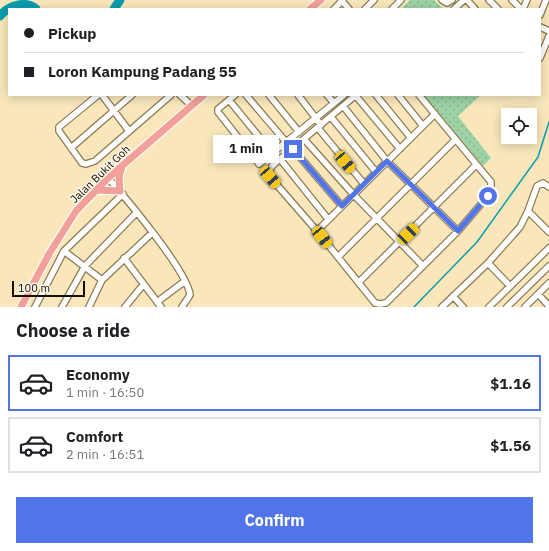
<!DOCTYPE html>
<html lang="en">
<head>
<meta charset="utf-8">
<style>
  :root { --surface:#fff; --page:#f6f6f6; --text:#202124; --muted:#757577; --line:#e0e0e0; --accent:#5174e9 }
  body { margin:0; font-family:"IBM Plex Sans",sans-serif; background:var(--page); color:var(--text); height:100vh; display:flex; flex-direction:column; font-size:15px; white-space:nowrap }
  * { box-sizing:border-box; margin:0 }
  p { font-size:13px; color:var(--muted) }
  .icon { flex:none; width:22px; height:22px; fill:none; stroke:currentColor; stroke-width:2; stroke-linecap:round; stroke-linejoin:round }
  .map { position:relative; height:307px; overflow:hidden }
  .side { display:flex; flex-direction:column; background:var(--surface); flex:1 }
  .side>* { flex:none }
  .guide { position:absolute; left:8px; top:8px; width:533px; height:88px; border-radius:0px; box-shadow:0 2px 10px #0003; display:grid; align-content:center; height:88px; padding:0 16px; background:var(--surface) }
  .buttons { position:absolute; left:501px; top:108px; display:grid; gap:8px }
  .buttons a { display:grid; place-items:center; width:36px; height:36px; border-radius:0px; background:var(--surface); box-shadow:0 2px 10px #0003; font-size:20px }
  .scale { position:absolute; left:12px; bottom:10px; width:73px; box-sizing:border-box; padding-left:4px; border:2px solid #130d01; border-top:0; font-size:11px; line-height:14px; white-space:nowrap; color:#130d01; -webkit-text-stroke:3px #fcf5e4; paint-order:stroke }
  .end { position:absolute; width:18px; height:18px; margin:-9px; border:5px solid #5174e9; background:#fff; box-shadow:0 0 0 2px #fff }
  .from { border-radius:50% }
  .bubble { position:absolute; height:28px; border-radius:0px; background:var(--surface); box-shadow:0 2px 10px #0003; font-size:13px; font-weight:800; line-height:28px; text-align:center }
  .car { position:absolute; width:12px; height:24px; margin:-12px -6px; border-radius:5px; box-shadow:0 0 3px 1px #0007; background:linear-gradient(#f5c518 24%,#345 0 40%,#f5c518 0 76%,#345 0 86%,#f5c518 0) }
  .guide b { display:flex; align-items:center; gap:14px; height:38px; font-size:15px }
  .guide b+b { border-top:1px solid var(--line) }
  .guide i { width:10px; height:10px; background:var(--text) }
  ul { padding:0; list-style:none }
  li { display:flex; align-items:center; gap:12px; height:56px; margin:0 8px 6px; padding:0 8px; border:2px solid var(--line); border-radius:0px }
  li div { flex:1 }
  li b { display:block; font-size:15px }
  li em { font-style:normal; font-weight:800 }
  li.active { border-color:var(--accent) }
  li>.icon { width:36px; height:36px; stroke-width:1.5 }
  h2 { padding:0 16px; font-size:18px; line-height:48px }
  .cta { display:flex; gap:8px; margin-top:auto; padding:8px 16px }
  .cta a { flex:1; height:46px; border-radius:0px; background:var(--accent); color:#fff; font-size:16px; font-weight:800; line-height:46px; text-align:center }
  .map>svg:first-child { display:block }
  .park { fill:url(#park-dots) }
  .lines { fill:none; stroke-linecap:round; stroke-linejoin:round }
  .stream { stroke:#0a9dae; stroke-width:1.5 }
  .river { stroke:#0a9dae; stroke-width:9 }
  .minor-casing { stroke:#8c7b53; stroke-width:8 }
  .major-casing { stroke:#fff; stroke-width:9 }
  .minor { stroke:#fff; stroke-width:5.5 }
  .major { stroke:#f1a19a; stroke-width:7 }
  .route { stroke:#5174e9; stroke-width:5 }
  .labels { text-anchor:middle; stroke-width:3.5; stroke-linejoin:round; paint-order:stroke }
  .street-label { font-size:11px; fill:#130d01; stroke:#fcf5e4 }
</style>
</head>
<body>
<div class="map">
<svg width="549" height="307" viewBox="0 0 549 307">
  <defs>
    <pattern id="park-dots" width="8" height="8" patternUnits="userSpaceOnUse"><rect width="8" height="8" fill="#9dd3a4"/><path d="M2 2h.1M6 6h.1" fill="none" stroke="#86b48b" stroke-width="1.8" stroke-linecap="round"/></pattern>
  </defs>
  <rect width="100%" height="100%" fill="#f9e7bb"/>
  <path class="park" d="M410,0H434L443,9H401Z
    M424,95H481L458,116L491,158L483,166Z"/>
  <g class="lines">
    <path class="stream" d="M414,307L477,242L538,157L549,122"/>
    <path class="river" d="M114,9L120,0
      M0,16C8,6 25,0 36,9"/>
    <defs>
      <path id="minor" d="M341,0L349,9
        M442,0L447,3L452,0
        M467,0L475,9
        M489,0L498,9
        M512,0L521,9
        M334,9L343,0
        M365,9L374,0
        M392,9L401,0
        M454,9L464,0
        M523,9L527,0
        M540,15L546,0
        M540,27L549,31
        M540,58L549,36
        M98,95L59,127V131L82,163L86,164L95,161L171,95
        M102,95L129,131
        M180,95L191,105
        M235,95L218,109V112L259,164L344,95
        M246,95L286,142
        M269,95L299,132
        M298,95L321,125
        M327,95L334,103
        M356,95L280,159C273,165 268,168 270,177L317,231L375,303L380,304L386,303L458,231L488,196L491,192V182L419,95
        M376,95L411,138
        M398,95L423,126
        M356,96L400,149
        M229,100L273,154
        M343,106L387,161L458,231
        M331,117L376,172
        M318,128L364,184
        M304,139L353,194L423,266
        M71,148L132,95
        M293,149L342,206
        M280,159L328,219
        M108,178C125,197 188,272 190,295L182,307
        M528,211L549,232
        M317,231L435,114
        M64,251L102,280
        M338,257L455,140
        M124,258L161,307
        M488,263L510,286
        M359,282L476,165
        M538,294L549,306
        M453,296L463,307
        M157,302L185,281
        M35,307L64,251L123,194
        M62,307L85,266L137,212
        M89,307L102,280L152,233
        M125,307L143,285
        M442,307L488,263L520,227L528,211L537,186L543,183L549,187
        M489,307L549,248
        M507,307L549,266
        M525,307L549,283"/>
      <path id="major" d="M310,9L321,0
        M96,190L120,191L119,177L122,166
        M21,307L49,254L76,211L108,178L204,95"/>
    </defs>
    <use href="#minor" class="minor-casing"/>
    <use href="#major" class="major-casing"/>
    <use href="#minor" class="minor"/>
    <use href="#major" class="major"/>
  </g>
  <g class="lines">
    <path class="route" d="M293,149L342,206L387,161L458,231L488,196"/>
  </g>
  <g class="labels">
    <g class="street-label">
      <text transform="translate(100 174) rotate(-44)" y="4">Jalan Bukit Goh</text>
    </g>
  </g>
</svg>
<div class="buttons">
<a><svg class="icon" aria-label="locate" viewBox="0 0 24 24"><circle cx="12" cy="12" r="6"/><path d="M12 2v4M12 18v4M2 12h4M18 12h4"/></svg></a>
</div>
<div class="scale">100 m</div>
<i class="end from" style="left:488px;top:196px"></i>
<i class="end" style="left:293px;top:149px"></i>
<div class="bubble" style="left:213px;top:135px;width:66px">1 min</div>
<i class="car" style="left:345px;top:162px;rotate:140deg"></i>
<i class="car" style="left:270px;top:177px;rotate:139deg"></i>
<i class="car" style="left:408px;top:234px;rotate:46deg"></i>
<i class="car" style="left:322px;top:237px;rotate:142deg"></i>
<div class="guide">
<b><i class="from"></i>Pickup</b>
<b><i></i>Loron Kampung Padang 55</b>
</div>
</div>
<section class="side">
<h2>Choose a ride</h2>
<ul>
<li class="active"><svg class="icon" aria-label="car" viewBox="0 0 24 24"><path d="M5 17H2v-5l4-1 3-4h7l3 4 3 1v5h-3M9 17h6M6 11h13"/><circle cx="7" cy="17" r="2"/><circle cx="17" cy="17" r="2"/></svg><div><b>Economy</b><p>1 min · 16:50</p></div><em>$1.16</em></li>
<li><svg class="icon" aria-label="car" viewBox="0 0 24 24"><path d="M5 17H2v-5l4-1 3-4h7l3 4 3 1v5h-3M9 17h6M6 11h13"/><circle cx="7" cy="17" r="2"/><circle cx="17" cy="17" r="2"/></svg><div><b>Comfort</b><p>2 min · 16:51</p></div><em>$1.56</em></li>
</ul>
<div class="cta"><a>Confirm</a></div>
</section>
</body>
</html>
